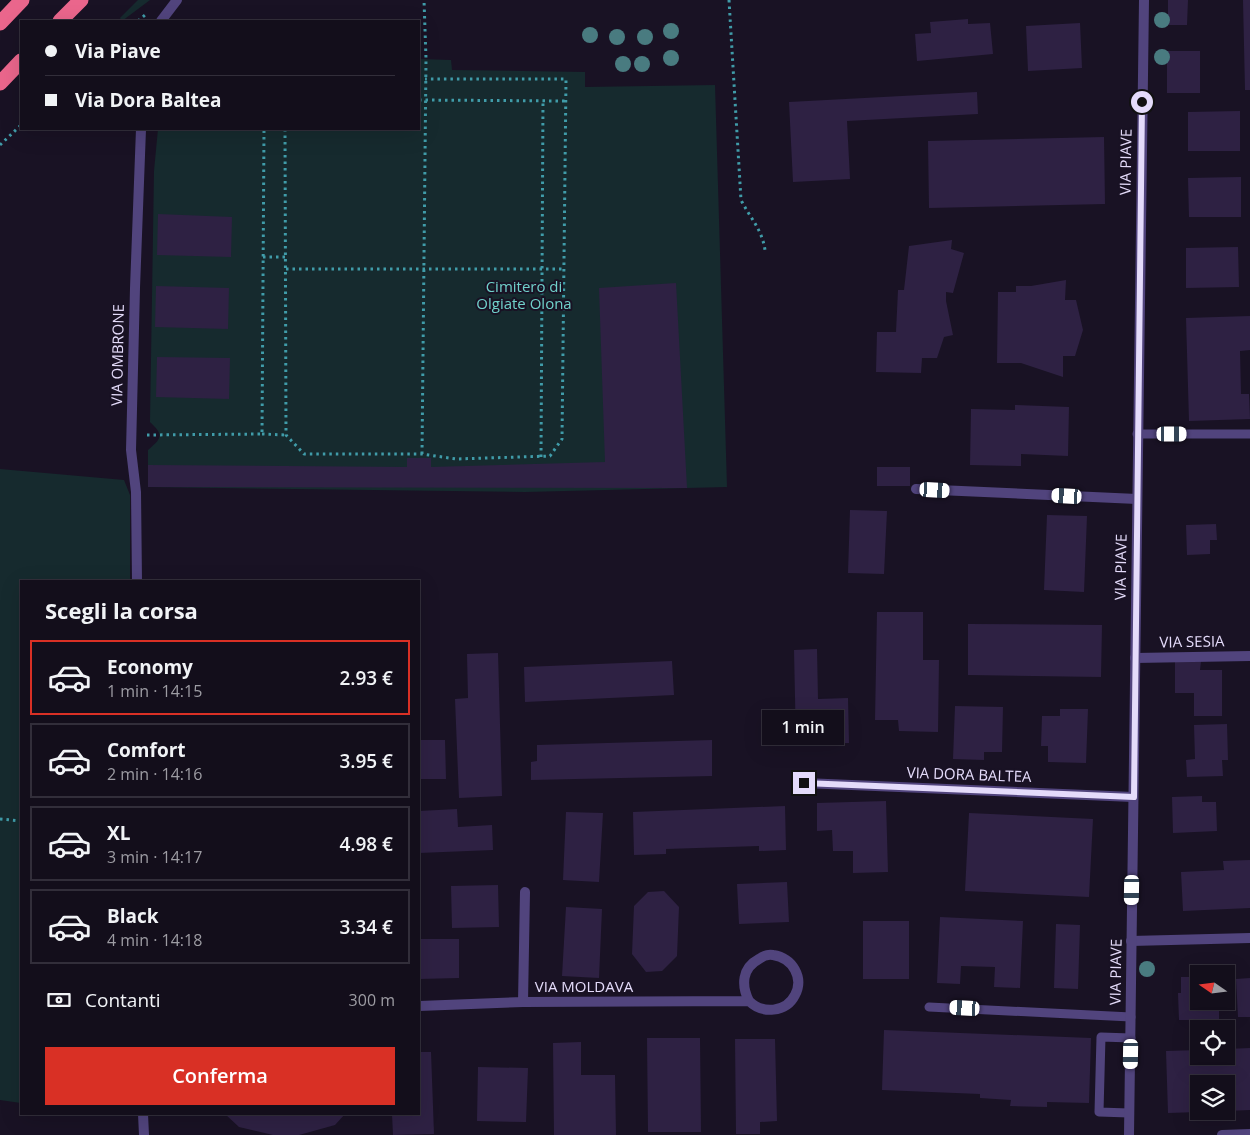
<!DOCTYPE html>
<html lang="it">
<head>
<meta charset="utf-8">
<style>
  :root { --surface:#130e1b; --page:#201c28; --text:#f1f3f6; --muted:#9d9ca3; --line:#322e3a; --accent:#d93025 }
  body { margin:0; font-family:"Open Sans",sans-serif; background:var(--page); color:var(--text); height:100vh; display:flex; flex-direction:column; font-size:19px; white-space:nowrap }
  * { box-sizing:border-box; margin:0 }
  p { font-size:16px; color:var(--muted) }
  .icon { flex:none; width:28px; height:28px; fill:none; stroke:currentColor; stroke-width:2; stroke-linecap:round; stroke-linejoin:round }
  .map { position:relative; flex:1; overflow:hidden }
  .details { position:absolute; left:20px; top:580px; width:400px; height:535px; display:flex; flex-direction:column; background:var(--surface); border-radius:0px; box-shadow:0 5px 20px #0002,0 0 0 1px var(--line) }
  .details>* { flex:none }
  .top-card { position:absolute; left:20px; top:20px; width:400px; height:110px; border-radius:0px; box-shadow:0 5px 20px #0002,0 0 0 1px var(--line); display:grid; align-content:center; height:110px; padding:0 25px; background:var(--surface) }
  .needle { width:32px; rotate:284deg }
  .buttons { position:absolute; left:1190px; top:965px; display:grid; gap:10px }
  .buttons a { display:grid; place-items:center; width:45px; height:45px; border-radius:0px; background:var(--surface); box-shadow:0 5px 20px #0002,0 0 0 1px var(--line); font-size:25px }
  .end { position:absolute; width:22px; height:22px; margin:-11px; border:6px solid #e4dbfa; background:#111; box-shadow:0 0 0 2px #111 }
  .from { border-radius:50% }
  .bubble { position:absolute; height:35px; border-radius:0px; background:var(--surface); box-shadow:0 5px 20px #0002,0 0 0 1px var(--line); font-size:16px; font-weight:600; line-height:35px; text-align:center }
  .car { position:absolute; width:15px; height:30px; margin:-15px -8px; border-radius:6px; box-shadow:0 0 4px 1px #0007; background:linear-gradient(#fff 24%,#345 0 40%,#fff 0 76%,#345 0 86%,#fff 0) }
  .top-card b { display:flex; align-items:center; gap:18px; height:48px; font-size:19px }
  .top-card b+b { border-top:1px solid var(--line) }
  .top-card i { width:12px; height:12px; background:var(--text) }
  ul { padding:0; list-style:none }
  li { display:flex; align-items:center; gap:15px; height:75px; margin:0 10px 8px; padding:0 15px; border:2px solid var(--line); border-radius:0px }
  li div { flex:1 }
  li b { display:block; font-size:19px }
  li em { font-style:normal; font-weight:600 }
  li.active { border-color:var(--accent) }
  li>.icon { width:45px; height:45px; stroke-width:1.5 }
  h2 { padding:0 25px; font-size:22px; line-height:60px }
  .pay { display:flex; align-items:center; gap:12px; height:55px; padding:0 25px; font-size:19px }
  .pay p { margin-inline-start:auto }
  .action { display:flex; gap:10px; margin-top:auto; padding:10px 25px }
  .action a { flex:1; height:58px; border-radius:0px; background:var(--accent); color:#fff; font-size:20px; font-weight:600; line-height:58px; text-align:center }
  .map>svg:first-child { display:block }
  .green { fill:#162a2e }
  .building { fill:#2e2143 }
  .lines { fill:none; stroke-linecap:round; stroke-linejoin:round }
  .path { stroke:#409ca9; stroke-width:3; stroke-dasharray:2.5 4; stroke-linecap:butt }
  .service { stroke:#51447d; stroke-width:9 }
  .minor { stroke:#51447d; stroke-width:10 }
  .tertiary { stroke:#51447d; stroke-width:10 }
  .motorway { stroke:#ea668c; stroke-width:15 }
  .tree { fill:#497b80 }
  .route { stroke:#e4dbfa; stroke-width:6 }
  .labels { text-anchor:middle; stroke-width:4; stroke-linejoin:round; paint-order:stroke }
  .street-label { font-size:15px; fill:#e4dbfa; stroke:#191224 }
  .park-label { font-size:15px; fill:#70d1cb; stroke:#191224 }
</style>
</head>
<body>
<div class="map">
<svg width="1250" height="1135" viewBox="0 0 1250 1135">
  <rect width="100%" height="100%" fill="#191224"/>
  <path class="green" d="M138,0H150L122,21L120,18Z
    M419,59L451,60L452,70L585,72V87L715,85L727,487L525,492L148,487V450C162,438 164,435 150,422L154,171L158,129H419Z
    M0,469L124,480L130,495V581H21V1103L0,1100Z"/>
  <path class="building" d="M1168,0H1188L1187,25H1168Z
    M1243,0H1250V90H1245Z
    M968,19V24L990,23L993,54L917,61L915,34L931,33L930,22Z
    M1080,23L1082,68L1028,71L1026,26Z
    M1167,51H1200V93H1167Z
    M977,92L978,114L847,121L850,179L793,182L789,102Z
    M1240,111V151H1188V112Z
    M1104,137L1105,204L929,208L928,141Z
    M1241,177V217H1189L1188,178Z
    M158,214L232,217L231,257L157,255Z
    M952,240L951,249L964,253L953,293L946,292V301L953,335L944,337L937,358H922L921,373L876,372L877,332H896L898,290H904L909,246Z
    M1238,247L1239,287L1186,288V248Z
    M1066,280L1065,300H1076L1083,330L1075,356H1063V377L1021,363H997L998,292H1016V286H1031Z
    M676,283L687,488L148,487V465L407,467V458H431V467L605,462L599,288Z
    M156,286L229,288L228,329L155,327Z
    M1250,316V350L1240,351L1241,394H1249L1250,419L1189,421L1186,318Z
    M157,357L230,358L229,399L156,397Z
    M1015,405L1069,407L1068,456L1021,454V466L970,465L971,409L1015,410Z
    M877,467H910V486H877Z
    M850,510L887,511L884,574L848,573Z
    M1047,515L1087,516L1084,592L1044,590Z
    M1216,524L1217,540H1210V554L1187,555L1186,525Z
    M877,612H923V660H939L938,732L899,731L898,720H875Z
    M968,624L1102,625L1101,677L968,675Z
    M817,649L818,699L848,698L849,743L796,744L794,650Z
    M498,653L502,796L459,798L455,699L468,698L467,654Z
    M672,661L674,695L525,702L524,667Z
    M1201,661L1200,670H1222V716H1194V693H1175V662Z
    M955,706L1003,707L1002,752H984V760L953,759Z
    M1060,709H1088L1086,763L1048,762V746H1041L1042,716H1060Z
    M1227,724L1228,760H1222L1223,776L1187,777L1186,760L1195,759L1194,725Z
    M419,740H445L446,779H419Z
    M712,740V776L531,780V762L537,761V745Z
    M1202,796V802H1216L1217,831L1173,833L1172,797Z
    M886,801L888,872L853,873V851H833L832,830L817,831V803Z
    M785,806L786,850L759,851V846L666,849V854L634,855L633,812Z
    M457,809L458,827L492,825L493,850L419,853V811Z
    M566,812L603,813L599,882L563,880Z
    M969,813L1093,819L1089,897L965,891Z
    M1250,860V908L1183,911L1181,872L1224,870L1223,861Z
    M787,882L789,922L739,924L737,884Z
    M498,885L499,927L452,928L451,886Z
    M664,891L679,907L677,956L662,971L646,972L632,954L634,906L648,892Z
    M566,907L602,909L599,978L562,976Z
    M940,917L1023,921L1020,988L994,987L995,967L961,966L960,984L937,983Z
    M863,921H909V979H863Z
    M1056,924L1080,925L1078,989L1054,988Z
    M419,939H459V978L419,979Z
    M1181,977H1199V1001H1219V1021L1193,1022V1020H1179L1178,993H1181Z
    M1250,978V1017H1238L1236,979Z
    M884,1030L1091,1038L1089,1103L1047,1102V1107L1010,1106L1011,1100L980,1098V1094L882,1090Z
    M647,1038H700L701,1132H648Z
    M735,1039H775L777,1121L760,1122V1134H736Z
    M581,1042V1075H615L616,1135H554L553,1043Z
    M1250,1048V1110L1226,1111V1084H1199V1112L1168,1113L1166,1051L1199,1050V1056H1226V1049Z
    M419,1052H431L434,1134L393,1135L392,1114H419Z
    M478,1067L528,1068L526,1122L477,1121Z
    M225,1114H345L335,1125L299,1135H273L239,1127Z"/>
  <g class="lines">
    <path class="path" d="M729,0L741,200C750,218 762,229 765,250
      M138,21L145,15
      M419,100L566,101
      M285,129L286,435L304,454H422L456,459L550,456L562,439L566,79H425
      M0,145L21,125
      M263,257H286
      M286,269H563
      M262,434L286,435
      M147,435L262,434L264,129
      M422,454L426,59L424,0
      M541,457L543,100
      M0,819L21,821"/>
    <path class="service" d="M1137,434H1250
      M929,1007L1131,1017
      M1129,1113L1099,1112L1101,1037L1131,1038"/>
    <path class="minor" d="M161,21L177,0
      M916,489L1137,499
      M137,581L136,492L131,450L135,288L141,129
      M1135,658L1250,656
      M804,783L1133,797
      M1131,941L1250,938
      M523,1002L525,892
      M419,1006L523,1002L749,1001C762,1014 786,1013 795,995C804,978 793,958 773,955C768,954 763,956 759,959C742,968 741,985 749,1001
      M143,1114L144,1135
      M1222,1135L1250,1134"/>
    <path class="tertiary" d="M1129,1135L1144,0"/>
    <path class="motorway" d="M60,21L81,0
      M0,23L22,0
      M0,83L21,61"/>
  </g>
  <g class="tree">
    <circle cx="1162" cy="20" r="8"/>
    <circle cx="671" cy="31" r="8"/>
    <circle cx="590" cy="35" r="8"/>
    <circle cx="617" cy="37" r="8"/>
    <circle cx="645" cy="37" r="8"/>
    <circle cx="1162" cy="57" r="8"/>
    <circle cx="671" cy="58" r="8"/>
    <circle cx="623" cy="64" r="8"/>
    <circle cx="642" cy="64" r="8"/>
    <circle cx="1147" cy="969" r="8"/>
  </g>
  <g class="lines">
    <path class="route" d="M804,783L1134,797L1142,102"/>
  </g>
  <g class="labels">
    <g class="street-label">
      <text transform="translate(1126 162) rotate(-89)" y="5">VIA PIAVE</text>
      <text transform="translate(118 355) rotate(-89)" y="5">VIA OMBRONE</text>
      <text transform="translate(1121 567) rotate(-89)" y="5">VIA PIAVE</text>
      <text transform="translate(1192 642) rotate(-1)" y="5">VIA SESIA</text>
      <text transform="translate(969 775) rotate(2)" y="5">VIA DORA BALTEA</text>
      <text transform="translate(1116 972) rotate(-89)" y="5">VIA PIAVE</text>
      <text x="584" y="992">VIA MOLDAVA</text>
    </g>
    <g class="park-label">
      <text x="524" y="292">Cimitero di<tspan x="524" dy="17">Olgiate Olona</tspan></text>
    </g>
  </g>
</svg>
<div class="buttons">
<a><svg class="needle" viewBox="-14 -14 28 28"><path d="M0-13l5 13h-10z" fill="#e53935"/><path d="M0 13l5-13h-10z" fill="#9d9ca3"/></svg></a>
<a><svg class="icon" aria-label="locate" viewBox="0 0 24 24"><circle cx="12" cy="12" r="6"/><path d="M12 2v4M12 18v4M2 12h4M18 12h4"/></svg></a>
<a><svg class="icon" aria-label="layers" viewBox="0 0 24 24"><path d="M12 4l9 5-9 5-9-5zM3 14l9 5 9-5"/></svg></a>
</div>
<i class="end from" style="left:1142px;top:102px"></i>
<i class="end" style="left:804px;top:783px"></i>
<div class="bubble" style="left:762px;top:710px;width:82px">1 min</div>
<i class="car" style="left:1172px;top:434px;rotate:90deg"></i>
<i class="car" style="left:935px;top:490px;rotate:93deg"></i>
<i class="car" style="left:1067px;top:496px;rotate:273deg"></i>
<i class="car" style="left:1132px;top:890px;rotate:181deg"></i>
<i class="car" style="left:965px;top:1008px;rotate:273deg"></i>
<i class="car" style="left:1131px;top:1054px;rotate:181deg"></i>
<div class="top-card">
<b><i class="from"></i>Via Piave</b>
<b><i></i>Via Dora Baltea</b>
</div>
<section class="details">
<h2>Scegli la corsa</h2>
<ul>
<li class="active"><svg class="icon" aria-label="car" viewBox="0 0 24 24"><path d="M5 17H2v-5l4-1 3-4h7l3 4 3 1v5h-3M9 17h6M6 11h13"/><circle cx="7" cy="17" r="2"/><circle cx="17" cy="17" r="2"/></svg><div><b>Economy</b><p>1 min · 14:15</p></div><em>2.93 €</em></li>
<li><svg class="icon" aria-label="car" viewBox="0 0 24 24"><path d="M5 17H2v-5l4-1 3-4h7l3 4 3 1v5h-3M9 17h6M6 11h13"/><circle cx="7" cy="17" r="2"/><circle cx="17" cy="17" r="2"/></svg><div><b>Comfort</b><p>2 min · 14:16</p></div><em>3.95 €</em></li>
<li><svg class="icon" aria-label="car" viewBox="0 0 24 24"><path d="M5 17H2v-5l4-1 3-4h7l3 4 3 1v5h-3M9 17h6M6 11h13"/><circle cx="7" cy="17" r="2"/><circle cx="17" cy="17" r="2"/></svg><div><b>XL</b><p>3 min · 14:17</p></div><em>4.98 €</em></li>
<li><svg class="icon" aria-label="car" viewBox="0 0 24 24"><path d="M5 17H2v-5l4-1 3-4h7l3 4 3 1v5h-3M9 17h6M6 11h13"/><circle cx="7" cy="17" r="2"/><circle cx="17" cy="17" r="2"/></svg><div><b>Black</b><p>4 min · 14:18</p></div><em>3.34 €</em></li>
</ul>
<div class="pay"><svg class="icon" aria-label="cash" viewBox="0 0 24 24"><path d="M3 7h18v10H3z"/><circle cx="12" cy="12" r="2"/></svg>Contanti<p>300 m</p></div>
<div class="action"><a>Conferma</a></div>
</section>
</div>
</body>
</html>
